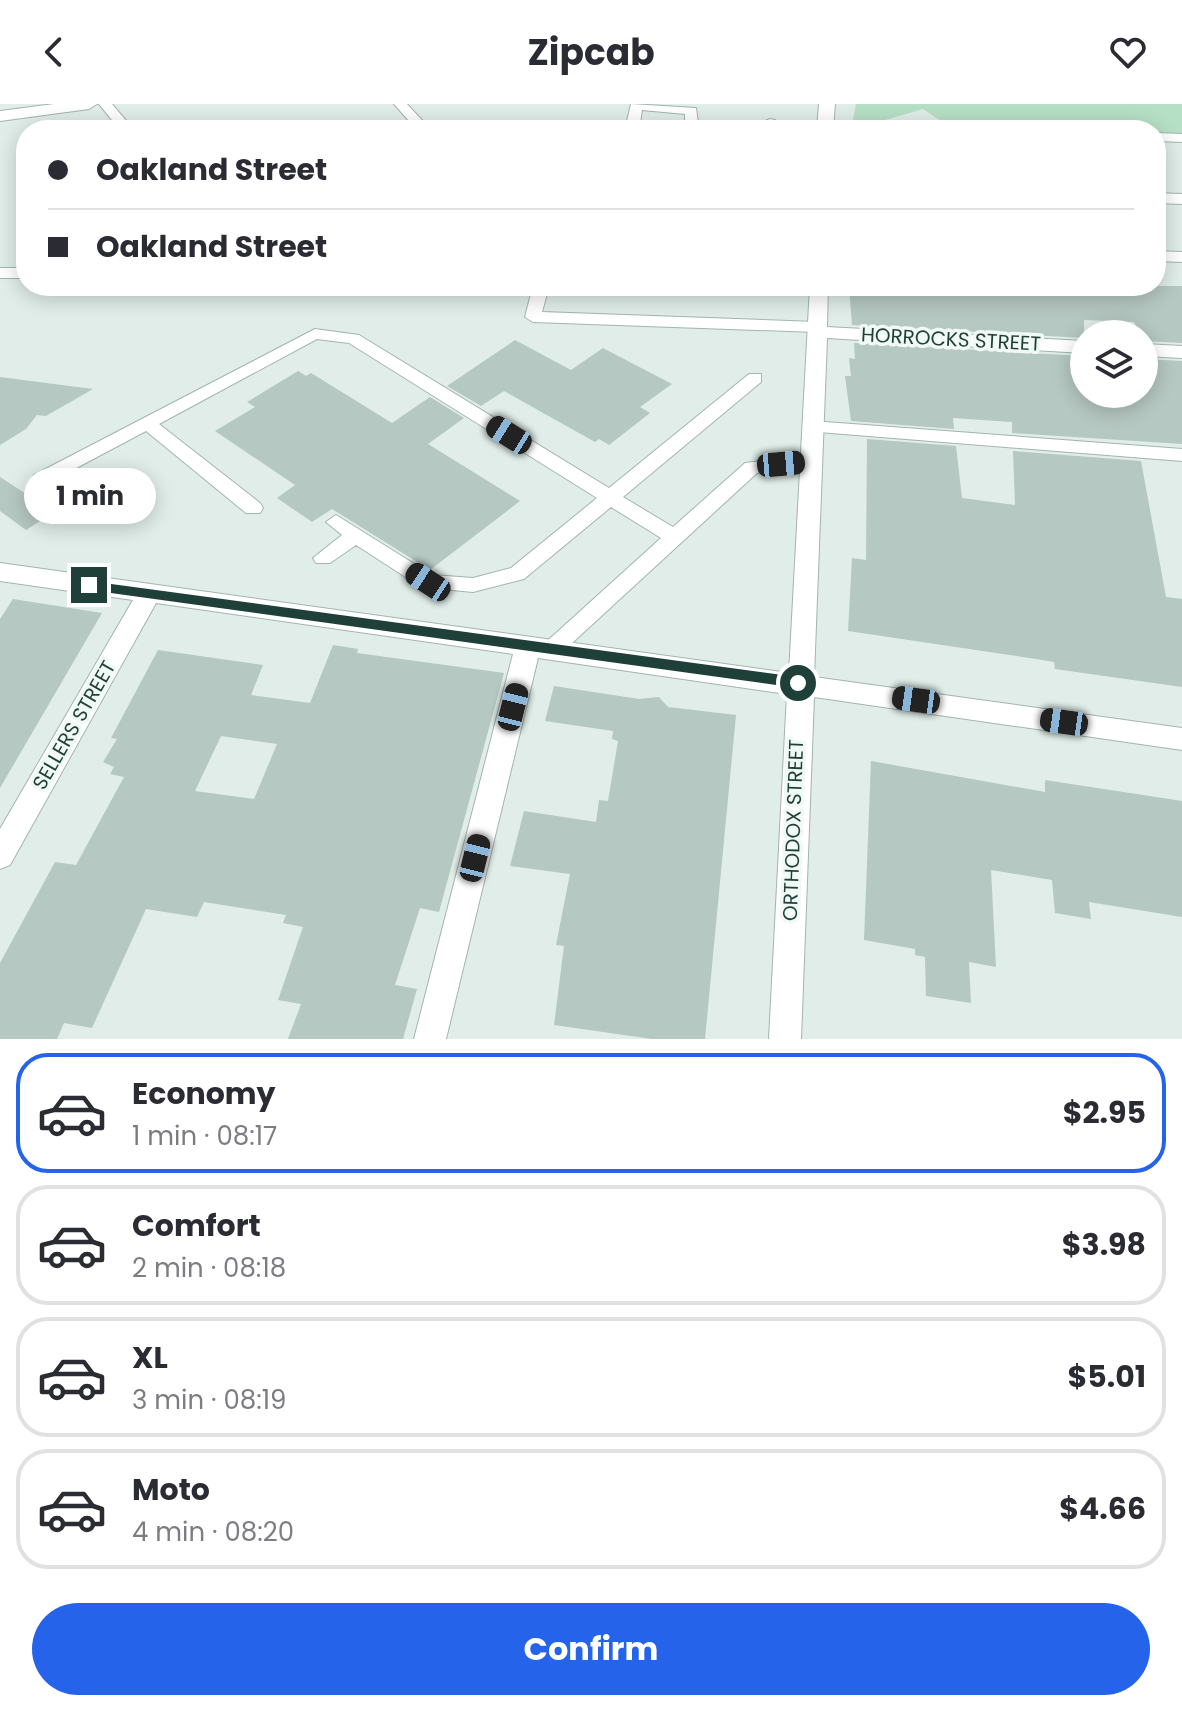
<!DOCTYPE html>
<html lang="en">
<head>
<meta charset="utf-8">
<style>
  :root { --surface:#fff; --page:#f7f7f7; --text:#2b2b33; --muted:#7c7c81; --line:#e1e1e2; --accent:#2563eb }
  body { margin:0; font-family:Poppins,sans-serif; background:var(--page); color:var(--text); height:100vh; display:flex; flex-direction:column; font-size:30px; white-space:nowrap }
  * { box-sizing:border-box; margin:0 }
  p { font-size:26px; color:var(--muted) }
  .icon { flex:none; width:44px; height:44px; fill:none; stroke:currentColor; stroke-width:2; stroke-linecap:round; stroke-linejoin:round }
  .map { position:relative; height:935px; overflow:hidden }
  .drawer { display:flex; flex-direction:column; background:var(--surface); flex:1 }
  .drawer>* { flex:none }
  .guide { position:absolute; left:16px; top:16px; width:1150px; height:176px; border-radius:32px; box-shadow:0 4px 20px #0003; display:grid; align-content:center; height:176px; padding:0 32px; background:var(--surface) }
  .buttons { position:absolute; left:1070px; top:216px; display:grid; gap:16px }
  .buttons a { display:grid; place-items:center; width:88px; height:88px; border-radius:50%; background:var(--surface); box-shadow:0 4px 20px #0003; font-size:40px }
  .end { position:absolute; width:36px; height:36px; margin:-18px; border:10px solid #1f3f39; background:#fff; box-shadow:0 0 0 4px #fff }
  .from { border-radius:50% }
  .bubble { position:absolute; height:56px; border-radius:28px; background:var(--surface); box-shadow:0 4px 20px #0003; font-size:26px; font-weight:700; line-height:56px; text-align:center }
  .car { position:absolute; width:24px; height:48px; margin:-24px -12px; border-radius:10px; box-shadow:0 0 6px 2px #0007; background:linear-gradient(#222 24%,#8ab4d8 0 40%,#222 0 76%,#8ab4d8 0 86%,#222 0) }
  .guide b { display:flex; align-items:center; gap:28px; height:76px; font-size:30px }
  .guide b+b { border-top:2px solid var(--line) }
  .guide i { width:20px; height:20px; background:var(--text) }
  ul { padding:14px 0 0; list-style:none }
  li { display:flex; align-items:center; gap:24px; height:120px; margin:0 16px 12px; padding:0 16px; border:4px solid var(--line); border-radius:32px }
  li div { flex:1 }
  li b { display:block; font-size:30px }
  li em { font-style:normal; font-weight:700 }
  li.active { border-color:var(--accent) }
  li>.icon { width:72px; height:72px; stroke-width:1.5 }
  .action { display:flex; gap:16px; margin-top:auto; padding:16px 32px }
  .action a { flex:1; height:92px; border-radius:48px; background:var(--accent); color:#fff; font-size:32px; font-weight:700; line-height:92px; text-align:center }
  header { display:flex; justify-content:space-between; align-items:center; height:104px; padding:0 32px; background:var(--surface); font-size:36px; font-weight:700 }
  .map>svg:first-child { display:block }
  .green { fill:#b6e0c5 }
  .building { fill:#b5c8c1; fill-rule:evenodd }
  .lines { fill:none; stroke-linecap:round; stroke-linejoin:round }
  .service-casing { stroke:#a2b5b0; stroke-width:2 }
  .minor-casing { stroke:#a2b5b0; stroke-width:2 }
  .service { fill:#fff; fill-rule:evenodd }
  .minor { fill:#fff; fill-rule:evenodd }
  .route { fill:#1f3f39 }
  .labels { text-anchor:middle; stroke-width:7; stroke-linejoin:round; paint-order:stroke }
  .street-label { font-size:20px; fill:#1f3f39; stroke:#f1f9f5 }
</style>
</head>
<body>
<header><svg class="icon" aria-label="back" viewBox="0 0 24 24"><path d="M15 5l-7 7 7 7"/></svg>Zipcab<svg class="icon" aria-label="heart" viewBox="0 0 24 24"><path d="M12 20l-8-8c-3-5 5-10 8-4 3-6 11-1 8 4z"/></svg></header>
<div class="map">
<svg width="1182" height="935" viewBox="0 0 1182 935">
  <rect width="100%" height="100%" fill="#e0ede8"/>
  <path class="green" d="M856,0H1182V30L944,19L923,5L851,26Z"/>
  <path class="building" d="M849,182H1182V239L1144,237V230H1138L1134,218L1084,216V234L852,221Z
    M515,236L571,266L603,244L672,280L640,303L650,309L609,341L599,335L595,338L504,287L481,302L447,282Z
    M854,239L1084,252V290H1144V255L1182,257V340L1012,329V318L953,314L954,325L851,317L845,272H851L849,254L855,255Z
    M298,267L306,272L311,269L392,319L430,293L464,314L428,340L520,397L430,466L332,405L312,418L277,394L295,381L215,327L255,303L247,298Z
    M0,273L93,285L46,312L37,311L26,325L0,341Z
    M867,335L956,342L962,394L1015,401L1013,347L1141,357L1166,493L1182,495V583L1055,565L1054,558L1036,555L848,527L852,454L866,456Z
    M0,373L54,408L26,426L0,407Z
    M13,495L102,509L0,684V515Z
    M333,541L358,545L357,549L504,569L439,808L420,804L395,881L417,885L403,935H288L301,900L278,896L303,823L283,819L286,811L204,798L197,813L146,805L92,924L64,919L57,935H0V859L55,758L76,761L124,673L110,670L114,663L103,658L117,635L111,634L158,546L263,561L251,591L310,599ZM221,632L277,640L254,695L195,687Z
    M554,582L639,595L659,593L668,603L736,611L705,935H652L554,921L564,842L556,841L570,770L510,762L524,707L596,718L599,696L608,697L618,637L612,635L613,627L545,617Z
    M871,657L1045,688V676L1182,697V813L1089,798L1091,815L1055,809L1052,776L991,766L996,863L969,858L971,899L926,892L925,853L915,851V845L864,836Z"/>
  <g class="lines">
    <defs>
      <path id="service" d="M99,0H112L134,26H120Z
        M394,0H407L431,26H417Z
        M631,0L696,4L699,26H685V10L642,6L639,26H625Z
        M770,15L775,16V22L763,26H743Z
        M307,18L320,26H290Z
        M918,22H998L1005,26H911Z
        M1156,29L1182,30V38L1156,37Z
        M1156,147L1182,148V158L1156,157Z
        M0,164H26V174H0Z
        M533,182H549L542,208L817,218L825,223L817,228L533,218L525,213Z
        M315,225L359,231L609,384L749,270H761V278L623,393L673,423L745,359L810,351L819,357L810,363L757,369L559,551H545L541,545L545,539L661,434L611,403L524,475L473,488L421,483L356,441L330,459H316L313,454L342,431L326,418L336,411L432,471L473,474L511,464L597,394L349,239L317,235L159,320L260,399L263,404L260,409H246L146,327L48,379L41,381L32,375L34,371Z
        M812,317L1182,345V357L806,327L803,323Z"/>
      <path id="minor" d="M54,0H97L89,5L0,17V7Z
        M819,0H835L833,26H817Z
        M1156,89L1182,90V100L1156,99Z
        M810,182H828L827,223L1084,237V249L827,234L814,573L1182,624V646L814,593L801,935H769L787,590L538,554L446,935H414L513,550L156,499L10,761L0,765V725L133,496L0,477V459L789,569Z
        M1144,240L1182,242V254L1144,252Z"/>
    </defs>
    <use href="#service" class="service-casing"/>
    <use href="#minor" class="minor-casing"/>
    <use href="#service" class="service"/>
    <use href="#minor" class="minor"/>
  </g>
  <path class="route" d="M89,477L798,573L805,579L798,584L89,486L83,481Z"/>
  <g class="labels">
    <g class="street-label">
      <text transform="translate(951 235) rotate(3)" y="7">HORROCKS STREET</text>
      <text transform="translate(74 621) rotate(-60)" y="7">SELLERS STREET</text>
      <text transform="translate(793 726) rotate(-88)" y="7">ORTHODOX STREET</text>
    </g>
  </g>
</svg>
<div class="buttons">
<a><svg class="icon" aria-label="layers" viewBox="0 0 24 24"><path d="M12 4l9 5-9 5-9-5zM3 14l9 5 9-5"/></svg></a>
</div>
<i class="end from" style="left:798px;top:579px"></i>
<i class="end" style="left:89px;top:481px"></i>
<div class="bubble" style="left:24px;top:364px;width:132px">1 min</div>
<i class="car" style="left:509px;top:331px;rotate:302deg"></i>
<i class="car" style="left:781px;top:360px;rotate:85deg"></i>
<i class="car" style="left:428px;top:478px;rotate:303deg"></i>
<i class="car" style="left:916px;top:596px;rotate:278deg"></i>
<i class="car" style="left:513px;top:603px;rotate:14deg"></i>
<i class="car" style="left:1064px;top:618px;rotate:278deg"></i>
<i class="car" style="left:475px;top:754px;rotate:14deg"></i>
<div class="guide">
<b><i class="from"></i>Oakland Street</b>
<b><i></i>Oakland Street</b>
</div>
</div>
<section class="drawer">
<ul>
<li class="active"><svg class="icon" aria-label="car" viewBox="0 0 24 24"><path d="M5 17H2v-5l4-1 3-4h7l3 4 3 1v5h-3M9 17h6M6 11h13"/><circle cx="7" cy="17" r="2"/><circle cx="17" cy="17" r="2"/></svg><div><b>Economy</b><p>1 min · 08:17</p></div><em>$2.95</em></li>
<li><svg class="icon" aria-label="car" viewBox="0 0 24 24"><path d="M5 17H2v-5l4-1 3-4h7l3 4 3 1v5h-3M9 17h6M6 11h13"/><circle cx="7" cy="17" r="2"/><circle cx="17" cy="17" r="2"/></svg><div><b>Comfort</b><p>2 min · 08:18</p></div><em>$3.98</em></li>
<li><svg class="icon" aria-label="car" viewBox="0 0 24 24"><path d="M5 17H2v-5l4-1 3-4h7l3 4 3 1v5h-3M9 17h6M6 11h13"/><circle cx="7" cy="17" r="2"/><circle cx="17" cy="17" r="2"/></svg><div><b>XL</b><p>3 min · 08:19</p></div><em>$5.01</em></li>
<li><svg class="icon" aria-label="car" viewBox="0 0 24 24"><path d="M5 17H2v-5l4-1 3-4h7l3 4 3 1v5h-3M9 17h6M6 11h13"/><circle cx="7" cy="17" r="2"/><circle cx="17" cy="17" r="2"/></svg><div><b>Moto</b><p>4 min · 08:20</p></div><em>$4.66</em></li>
</ul>
<div class="action"><a>Confirm</a></div>
</section>
</body>
</html>
